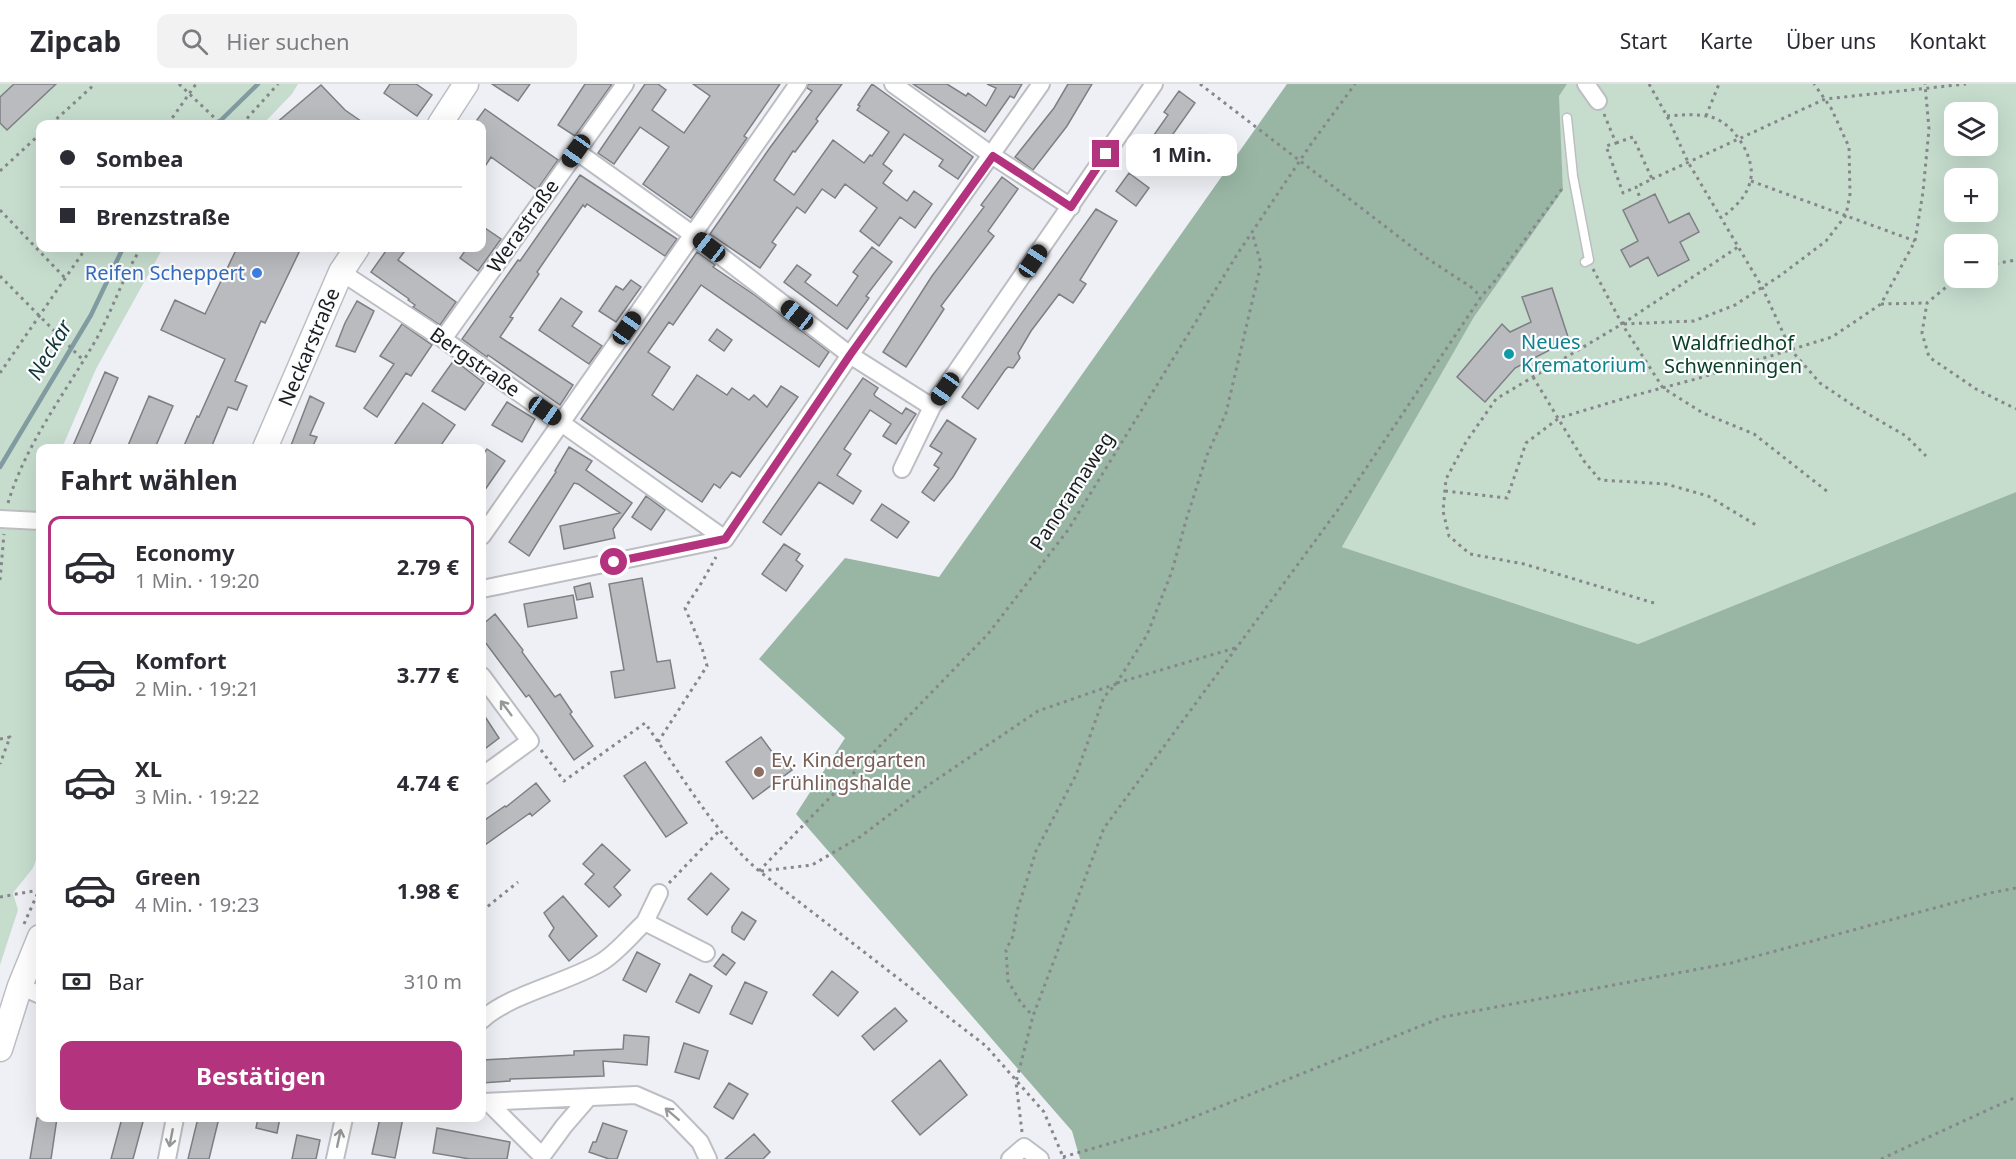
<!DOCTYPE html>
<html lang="de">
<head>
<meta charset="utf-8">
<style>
  :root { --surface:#fff; --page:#f2f2f3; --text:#2b2b33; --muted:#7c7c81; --line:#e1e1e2; --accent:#b4337e }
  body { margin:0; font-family:"Noto Sans",sans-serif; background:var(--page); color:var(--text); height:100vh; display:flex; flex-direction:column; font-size:22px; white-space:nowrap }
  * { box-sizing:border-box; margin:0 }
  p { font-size:20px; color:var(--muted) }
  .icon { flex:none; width:33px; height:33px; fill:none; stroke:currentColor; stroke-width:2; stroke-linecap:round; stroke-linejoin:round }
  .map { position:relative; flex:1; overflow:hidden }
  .sheet { position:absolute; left:36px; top:360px; width:450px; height:678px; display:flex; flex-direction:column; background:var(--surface); border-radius:12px; box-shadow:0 6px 24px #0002 }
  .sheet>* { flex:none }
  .hud { position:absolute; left:36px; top:36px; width:450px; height:132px; border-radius:12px; box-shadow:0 6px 24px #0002; display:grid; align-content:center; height:132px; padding:0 24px; background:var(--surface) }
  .controls { position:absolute; left:1944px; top:18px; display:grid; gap:12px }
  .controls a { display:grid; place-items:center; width:54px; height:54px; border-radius:12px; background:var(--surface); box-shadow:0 6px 24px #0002; font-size:30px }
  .end { position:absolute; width:27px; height:27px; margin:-14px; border:8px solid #b4337e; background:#fff; box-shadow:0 0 0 3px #fff }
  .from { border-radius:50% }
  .bubble { position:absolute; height:42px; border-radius:12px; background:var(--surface); box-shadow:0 6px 24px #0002; font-size:20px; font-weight:700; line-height:42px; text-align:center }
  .car { position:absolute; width:18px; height:36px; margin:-18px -9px; border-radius:8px; box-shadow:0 0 4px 2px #0007; background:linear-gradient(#222 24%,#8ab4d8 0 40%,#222 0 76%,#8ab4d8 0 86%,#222 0) }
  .hud b { display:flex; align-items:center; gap:21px; height:57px; font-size:22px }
  .hud b+b { border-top:2px solid var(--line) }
  .hud i { width:15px; height:15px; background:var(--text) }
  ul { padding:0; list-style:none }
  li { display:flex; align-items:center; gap:18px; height:99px; margin:0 12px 9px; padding:0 12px; border:3px solid transparent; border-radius:12px }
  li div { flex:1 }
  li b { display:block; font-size:22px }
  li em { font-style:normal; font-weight:700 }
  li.active { border-color:var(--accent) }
  li>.icon { width:54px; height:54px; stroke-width:1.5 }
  h2 { padding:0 24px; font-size:27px; line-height:72px }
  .pay { display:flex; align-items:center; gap:15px; height:66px; padding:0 24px; font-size:22px }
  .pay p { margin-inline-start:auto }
  .action { display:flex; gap:12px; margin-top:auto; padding:12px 24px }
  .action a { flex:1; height:69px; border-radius:12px; background:var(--accent); color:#fff; font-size:24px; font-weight:700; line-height:69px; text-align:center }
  header { display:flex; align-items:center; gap:36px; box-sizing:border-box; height:84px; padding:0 30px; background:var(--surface); border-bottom:2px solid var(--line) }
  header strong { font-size:28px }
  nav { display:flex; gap:33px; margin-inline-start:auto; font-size:21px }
  .search { width:420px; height:54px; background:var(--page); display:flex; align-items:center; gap:15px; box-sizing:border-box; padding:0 21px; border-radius:12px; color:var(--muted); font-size:22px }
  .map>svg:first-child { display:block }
  .green { fill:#c6ddce; fill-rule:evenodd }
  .forest { fill:#99b6a4 }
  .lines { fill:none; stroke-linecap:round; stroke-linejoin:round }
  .stream { stroke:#819ba0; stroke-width:4.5 }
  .building { fill:#b9bbbf; stroke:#7e7f84; stroke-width:1.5 }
  .lane-casing { stroke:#bdbec3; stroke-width:11 }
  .street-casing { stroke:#bdbec3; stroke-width:20 }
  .secondary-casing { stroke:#bdbec3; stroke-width:27 }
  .path { stroke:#86878b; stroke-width:3; stroke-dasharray:3 4.5; stroke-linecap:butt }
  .lane { stroke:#fff; stroke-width:8 }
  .street { stroke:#fff; stroke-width:16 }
  .secondary { stroke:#fff; stroke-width:24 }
  .oneway { stroke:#98999a }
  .route { stroke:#b4337e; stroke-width:8 }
  .shop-dot { fill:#3f7fe0; stroke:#fcfdff; stroke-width:2 }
  .culture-dot { fill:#0f9aa8; stroke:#fcfdff; stroke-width:2 }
  .education-dot { fill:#8d6e63; stroke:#fcfdff; stroke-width:2 }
  .labels { text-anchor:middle; stroke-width:4.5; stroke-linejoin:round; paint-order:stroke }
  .street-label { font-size:20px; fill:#1b1c1e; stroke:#fcfdff }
  .shop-label { font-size:20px; fill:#366cbe; stroke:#fcfdff; text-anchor:end }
  .culture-label { font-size:20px; fill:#0d838f; stroke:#fcfdff; text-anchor:start }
  .park-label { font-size:20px; fill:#0b4027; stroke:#fcfdff }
  .education-label { font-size:20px; fill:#785e54; stroke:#fcfdff; text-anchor:start }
  .water-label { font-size:21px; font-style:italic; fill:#10363a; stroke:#fcfdff }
</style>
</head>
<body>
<header>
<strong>Zipcab</strong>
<div class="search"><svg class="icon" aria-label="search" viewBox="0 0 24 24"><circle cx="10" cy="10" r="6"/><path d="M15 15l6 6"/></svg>Hier suchen</div>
<nav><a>Start</a><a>Karte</a><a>Über uns</a><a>Kontakt</a></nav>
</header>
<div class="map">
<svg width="2016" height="1075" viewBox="0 0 2016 1075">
  <rect width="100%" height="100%" fill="#eef0f5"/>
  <path class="green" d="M0,0H298L292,10L263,40H40V164H163L96,285L62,364H40V766L33,784L13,809L18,826L0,881Z
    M1567,0H2016V408L1638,560L1342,463L1474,233L1563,106L1558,12ZM1954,28H1988V62H1954ZM1954,94H1988V128H1954ZM1954,160H1988V194H1954Z"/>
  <path class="forest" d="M1287,0H1567L1559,12L1563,106L1474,233L1342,463L1638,560L2016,408V1075H1080L1072,1047L796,730L845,654L759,575L845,474L939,493Z"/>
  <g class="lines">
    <path class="stream" d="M217,40L258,0
      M0,383L91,231L123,164"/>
  </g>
  <path class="building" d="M14,0H56L7,46L0,39V13Z
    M390,0H416L432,11L417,32L384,9Z
    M492,0H530L518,17Z
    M585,0H612L575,52L558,41Z
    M645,0H658L666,6L652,26L684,49L710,12L693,0H780L744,52L747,54L691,134L643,100L669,63L640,43L614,80L598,69Z
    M808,0H842L816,35L818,37L795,68L793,67L774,96L794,111L833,56L864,79L870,71L872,72L889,48L857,26L860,22L858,21L872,0L973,73L958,95L939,82L943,76L904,50L883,80L892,87L883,99L907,117L914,107L932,120L915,144L900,133L879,162L860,147L877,124L845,100L835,114L822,105L805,129L797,123L772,158L776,161L760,184L710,150L769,65L812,7L807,4Z
    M913,0H947L966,12L968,9L986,22L996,4L987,0H1022L1014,14L1010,12L985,48Z
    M1068,0H1092L1067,42L1033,86L1015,73L1054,24Z
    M321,1L345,26L365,40H275Z
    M1179,7L1195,19L1168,57L1172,60L1159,79L1142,68L1168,31L1164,28Z
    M485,25L558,76L537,106L491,73L482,87V40H474Z
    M1129,89L1149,104L1136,122L1116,107Z
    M580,91L677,155L665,172L587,120L585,123L583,121L537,188L539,190L510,233L513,234L500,253L573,301L560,321L488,271L487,273L462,255L518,176L520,177Z
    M1002,93L1018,105L988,147L994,152L941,222L944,225L906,283L883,268L932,192L984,123L981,121Z
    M1655,110L1669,139L1689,129L1699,148L1680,158L1689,176L1658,192L1648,173L1630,183L1621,166L1638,157L1623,126Z
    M1096,125L1117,137L1080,196L1086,200L1073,219L1059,210L1031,247L1018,269L1020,274L1013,284L1008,283L1005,286L978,325L962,313Z
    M482,142L501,155L478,187L460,174L467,164H482Z
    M872,163L892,178L866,212L869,214L847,245L784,198L797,181L811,191L805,198L837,222L858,192L853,188Z
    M237,164H301L265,239L261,237L235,297L247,302L237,326L228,323L211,364H183L197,332L199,333L225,275L161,246L175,216L205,230Z
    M388,164H407L398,176L456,218L440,241L413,223L415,221L408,216L409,215L371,188Z
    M697,168L715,181L713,183L756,212L829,268L819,283L701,201L673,241L669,238L648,268L670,283L652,311L673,326L697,291L727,311L732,304L749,316L754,311L767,323L781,302L798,313L740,393L732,388L720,404L714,400L702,418L581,335Z
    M631,196L641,203L616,238L599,227L616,202L623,206Z
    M1552,204L1569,256L1515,284L1485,318L1457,293L1502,240L1510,248L1531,238L1522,213Z
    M561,214L582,228L572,242L602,262L589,280L539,246Z
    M357,217L374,227L355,268L336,262L345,239Z
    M402,240L432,261L411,292L406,289L377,333L364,324L394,280L380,272Z
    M717,245L732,256L724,267L709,256Z
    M454,276L484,299L465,326L432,307Z
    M105,288L118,294L88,364H72Z
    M863,294L878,304L874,310L875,312L902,330L906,324L916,330L896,360L883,352L891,340L870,326L844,365L851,370L837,391L861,407L853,420L819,398L781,451L763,438Z
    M149,312L173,322L155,364H127Z
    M310,312L324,319L310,351L317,353L312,364H290Z
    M507,318L535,335L522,358L492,341Z
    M423,319L455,341L439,364H392Z
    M947,336L976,355L953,393L934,417L922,408L939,384L934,381L942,369L930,362Z
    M569,363L592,377L586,386L632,419L613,445L615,454L564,465L560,442L620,429L578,400L574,399L529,472L509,458L556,388L555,387Z
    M487,365L505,377L482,410V372Z
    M646,412L665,426L651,446L632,433Z
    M882,420L909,438L897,454L871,436Z
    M784,460L800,470L796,476L803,482L786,507L762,490Z
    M642,494L657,578L670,576L675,604L615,614L611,588L624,586L609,500Z
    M590,499L593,513L577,516L574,503Z
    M573,511L577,534L528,543L524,520Z
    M495,530L523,566L522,568L555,613L560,610L572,628L570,630L593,662L574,676L529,611L526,613L482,554V541Z
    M482,628L499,654L482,667Z
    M761,653L775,672L780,669L792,686L753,715L726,678Z
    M645,678L687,739L666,753L624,692Z
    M536,699L550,717L532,732L530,729L482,763V738L505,722L506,723Z
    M602,760L630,786L614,803L621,811L609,823L585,800L594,790L583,780Z
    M711,789L729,805L707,831L688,815Z
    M563,812L597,852L569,877L549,852L554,844L544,829Z
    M742,828L756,837L744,856L732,848V843Z
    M637,868L660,880L646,908L623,896Z
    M723,870L735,879L726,891L714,882Z
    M832,887L858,908L838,932L813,911Z
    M690,890L712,902L699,929L676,918Z
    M745,898L767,908L752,940L730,930Z
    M895,924L907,937L874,966L862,952Z
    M624,951L649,953L647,981L603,977L604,992L510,995V997L482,999V976L574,971V967L623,965Z
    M684,959L708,967L699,995L675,988Z
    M940,976L967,1011L920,1051L892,1017Z
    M729,999L748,1010L733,1035L714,1023Z
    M37,1034H57L51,1075H30Z
    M122,1034H144L133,1075H111Z
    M198,1034H219L209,1075H188Z
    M258,1034H280L277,1049L256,1044Z
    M380,1034H403L395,1074L372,1070Z
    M603,1039L627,1047L617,1075H609L589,1068L593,1058H596Z
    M437,1044L510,1058L507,1075H470L433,1069Z
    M754,1050L770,1068L763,1075H725Z
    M297,1051L320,1056L316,1075H292Z"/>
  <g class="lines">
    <defs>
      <path id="lane" d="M1567,34L1573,92L1589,176L1585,178"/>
      <path id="street" d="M893,0L993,72L1071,123
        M1586,0L1598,17
        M576,67L692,150L850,271L932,323
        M341,188L443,255L725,455
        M443,255L625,0
        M902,385L932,323L1154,0
        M0,435L40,437
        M482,452L798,0
        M482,505L725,455L850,271L1041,0
        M482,592L530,657L482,692
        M645,838L659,809
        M20,902L40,911
        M482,936C508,911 566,899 600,879C616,870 631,851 645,838L706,869
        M482,1018L636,1011L668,1025L700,1058L708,1075
        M488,1018L542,1072L564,1042L589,1013
        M167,1075L175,1034
        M335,1075L344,1034
        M1010,1075L1024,1063L1040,1075"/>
      <path id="secondary" d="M440,40L466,0
        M265,364L341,188L357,164
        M0,965L20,902L40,853"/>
    </defs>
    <use href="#lane" class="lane-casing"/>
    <use href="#street" class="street-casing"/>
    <use href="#secondary" class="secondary-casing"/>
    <path class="path" d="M179,0L221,40
      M1200,0L1425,173L1471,203L1481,213
      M1649,0L1667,32L1688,78L1762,203L1791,266L1820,299L1854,322L1906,352L1926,372
      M1604,30L1616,59L1606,62L1623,109L1636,103L1641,117
      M1667,32C1683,31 1699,29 1714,34C1735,41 1757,76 1750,98C1746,114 1734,124 1721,134
      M1706,32L1719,0
      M51,40L95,0
      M168,40L196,0
      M242,40L278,0
      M1616,59L1633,53L1652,95L1636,103
      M0,87L40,50
      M1652,95L1825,15L1966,0
      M1751,97L1915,157
      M0,126L65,194
      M1988,181L2016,176
      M1593,185L1622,240L1663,304L1703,329L1754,350L1828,408
      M0,192L83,276
      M1957,194L1927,219L1922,249L1929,273L1976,305L2016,325
      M1881,220L1927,219
      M1624,240L1694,237L1735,221L1781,191L1826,157L1846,131L1850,110L1849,63L1831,24L1814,0
      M0,289L86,164
      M1533,293L1584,377L1600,396L1666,400L1708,412L1756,441
      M1445,407L1507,414L1526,359L1559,334L1632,312L1696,295L1832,253L1881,220L1915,157L1923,108L1929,45L1925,0
      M8,419C26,359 66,308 97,254C113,225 123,192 141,164
      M0,496L4,450
      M1654,519L1524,480L1470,470L1449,452L1443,427L1446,395L1466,358L1496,315L1622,240L1738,163
      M1117,599L1235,564
      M1116,600L1147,551L1172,487L1187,433L1207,371L1226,329L1261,180L1252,148
      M0,655L10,653L0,680
      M658,658L707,582L702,564L685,524L702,498L716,473
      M541,666L564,697L645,639C681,690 712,746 759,787L986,962L1044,1028L1064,1075
      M759,787L988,550L1068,446L1238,169L1311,60L1355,0
      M761,787L812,781L860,753L927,702L1038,627L1116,600L1104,613L1076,691L1036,767L1017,827L1013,852L1006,866L1008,897L1021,919L1032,931
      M669,799L720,746
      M0,813L39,806
      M482,827L518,798
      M24,840L40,804
      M1022,1048L1016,998L1033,932L1104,744L1340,423L1481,213L1494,198L1564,102
      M1063,1073L1174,1041L1443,933L1731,879L1990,809L2016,804
      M1881,1075L2016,1013"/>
    <use href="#lane" class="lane"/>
    <use href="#street" class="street"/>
    <use href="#secondary" class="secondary"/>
  </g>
  <defs><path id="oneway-shaft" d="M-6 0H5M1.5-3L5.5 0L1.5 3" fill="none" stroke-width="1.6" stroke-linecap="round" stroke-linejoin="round" transform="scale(1.5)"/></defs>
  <g class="oneway">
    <use href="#oneway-shaft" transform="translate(506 624) rotate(-127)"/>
    <use href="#oneway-shaft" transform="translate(672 1030) rotate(-139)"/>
    <use href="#oneway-shaft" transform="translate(171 1054) rotate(101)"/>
    <use href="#oneway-shaft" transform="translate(339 1054) rotate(-78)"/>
  </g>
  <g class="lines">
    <path class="route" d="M614,478L725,455L850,271L993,72L1071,123L1106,70"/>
  </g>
  <circle class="shop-dot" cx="257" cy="189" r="6"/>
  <circle class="culture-dot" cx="1509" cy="270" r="6"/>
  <circle class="education-dot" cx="759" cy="688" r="6"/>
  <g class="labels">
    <g class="street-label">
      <text transform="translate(523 142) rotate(-55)" y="7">Werastraße</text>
      <text transform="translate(309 263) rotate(-67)" y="7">Neckarstraße</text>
      <text transform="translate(475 278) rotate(35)" y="7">Bergstraße</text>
      <text transform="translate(1072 407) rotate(-57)" y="7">Panoramaweg</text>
    </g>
    <g class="shop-label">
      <text x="245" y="196">Reifen Scheppert</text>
    </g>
    <g class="culture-label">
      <text x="1521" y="265">Neues<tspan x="1521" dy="23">Krematorium</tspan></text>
    </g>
    <g class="park-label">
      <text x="1733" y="266">Waldfriedhof<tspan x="1733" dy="23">Schwenningen</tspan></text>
    </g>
    <g class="education-label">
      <text x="771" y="683">Ev. Kindergarten<tspan x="771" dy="23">Frühlingshalde</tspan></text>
    </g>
    <g class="water-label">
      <text transform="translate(50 266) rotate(-59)" y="7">Neckar</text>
    </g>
  </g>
</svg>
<div class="controls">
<a><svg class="icon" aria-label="layers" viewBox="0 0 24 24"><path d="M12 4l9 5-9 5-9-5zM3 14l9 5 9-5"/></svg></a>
<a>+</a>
<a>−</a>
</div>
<i class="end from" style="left:614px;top:478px"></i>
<i class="end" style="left:1106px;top:70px"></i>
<div class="bubble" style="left:1126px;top:50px;width:111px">1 Min.</div>
<i class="car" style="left:576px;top:67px;rotate:215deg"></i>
<i class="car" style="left:709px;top:163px;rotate:308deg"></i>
<i class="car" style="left:1033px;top:177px;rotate:34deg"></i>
<i class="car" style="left:797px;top:231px;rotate:308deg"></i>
<i class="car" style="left:627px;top:244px;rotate:35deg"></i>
<i class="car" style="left:945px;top:305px;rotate:215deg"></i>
<i class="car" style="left:545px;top:327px;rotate:125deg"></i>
<div class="hud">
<b><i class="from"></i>Sombea</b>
<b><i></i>Brenzstraße</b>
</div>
<section class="sheet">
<h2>Fahrt wählen</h2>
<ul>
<li class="active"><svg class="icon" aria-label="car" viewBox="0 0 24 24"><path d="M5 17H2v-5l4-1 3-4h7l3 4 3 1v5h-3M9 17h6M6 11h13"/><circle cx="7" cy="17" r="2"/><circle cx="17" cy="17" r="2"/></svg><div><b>Economy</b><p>1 Min. · 19:20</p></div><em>2.79 €</em></li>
<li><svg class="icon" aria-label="car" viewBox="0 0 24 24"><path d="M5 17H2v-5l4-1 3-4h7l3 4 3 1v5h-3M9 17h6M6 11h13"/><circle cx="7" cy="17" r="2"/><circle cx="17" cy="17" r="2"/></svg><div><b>Komfort</b><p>2 Min. · 19:21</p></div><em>3.77 €</em></li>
<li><svg class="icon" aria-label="car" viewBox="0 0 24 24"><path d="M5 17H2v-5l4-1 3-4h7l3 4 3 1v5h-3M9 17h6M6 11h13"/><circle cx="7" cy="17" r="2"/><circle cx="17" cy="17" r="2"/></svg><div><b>XL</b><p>3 Min. · 19:22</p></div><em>4.74 €</em></li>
<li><svg class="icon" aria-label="car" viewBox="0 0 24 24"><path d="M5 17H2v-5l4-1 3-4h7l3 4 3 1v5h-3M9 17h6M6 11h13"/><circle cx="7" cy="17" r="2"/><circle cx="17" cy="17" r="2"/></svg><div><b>Green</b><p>4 Min. · 19:23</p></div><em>1.98 €</em></li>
</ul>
<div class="pay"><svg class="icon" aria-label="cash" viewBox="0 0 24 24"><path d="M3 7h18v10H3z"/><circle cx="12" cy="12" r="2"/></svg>Bar<p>310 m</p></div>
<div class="action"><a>Bestätigen</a></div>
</section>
</div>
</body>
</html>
